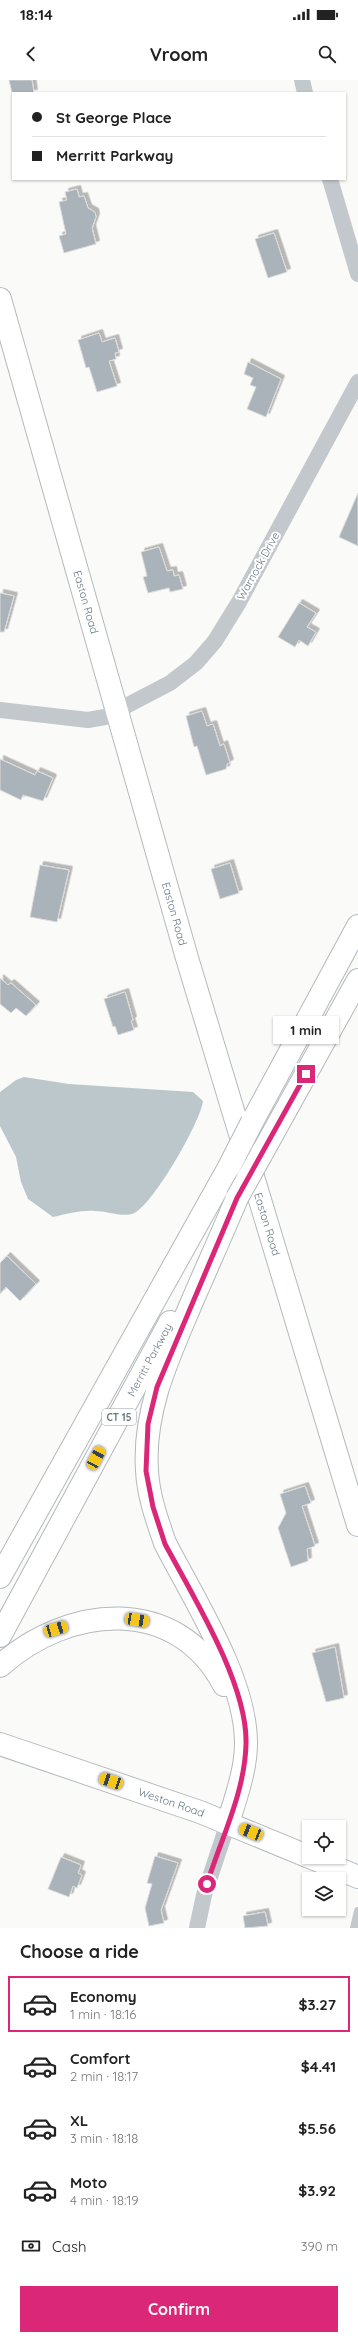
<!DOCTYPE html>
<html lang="en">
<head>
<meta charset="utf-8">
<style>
  :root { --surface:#fff; --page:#f6f6f6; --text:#222; --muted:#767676; --line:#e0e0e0; --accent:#db2777 }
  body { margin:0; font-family:Quicksand,sans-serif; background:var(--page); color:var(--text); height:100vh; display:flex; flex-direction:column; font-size:15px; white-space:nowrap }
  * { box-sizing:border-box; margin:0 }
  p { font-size:13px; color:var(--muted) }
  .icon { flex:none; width:22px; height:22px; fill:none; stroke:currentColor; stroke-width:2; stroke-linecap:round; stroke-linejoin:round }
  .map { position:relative; height:1848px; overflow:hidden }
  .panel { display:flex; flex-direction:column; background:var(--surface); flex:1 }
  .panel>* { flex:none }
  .banner { position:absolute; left:12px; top:12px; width:334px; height:88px; border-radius:0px; box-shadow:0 1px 3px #0004; display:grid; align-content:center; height:88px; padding:0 20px; background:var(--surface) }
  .fabs { position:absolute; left:302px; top:1740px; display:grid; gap:8px }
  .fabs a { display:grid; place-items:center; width:44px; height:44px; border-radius:0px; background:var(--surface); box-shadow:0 1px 3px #0004; font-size:20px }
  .end { position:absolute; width:18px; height:18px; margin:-9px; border:5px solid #db2777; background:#fff; box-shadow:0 0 0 2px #fff }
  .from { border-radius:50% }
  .bubble { position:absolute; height:28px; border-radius:0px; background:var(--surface); box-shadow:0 1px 3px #0004; font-size:13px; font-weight:700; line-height:28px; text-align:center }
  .car { position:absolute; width:12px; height:24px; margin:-12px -6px; border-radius:5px; box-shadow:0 0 3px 1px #0007; background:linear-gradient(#f5c518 24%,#345 0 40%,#f5c518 0 76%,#345 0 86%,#f5c518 0) }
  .banner b { display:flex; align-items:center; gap:14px; height:38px; font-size:15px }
  .banner b+b { border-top:1px solid var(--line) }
  .banner i { width:10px; height:10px; background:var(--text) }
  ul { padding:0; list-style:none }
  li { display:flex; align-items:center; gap:12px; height:56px; margin:0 8px 6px; padding:0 12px; border:2px solid transparent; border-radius:0px }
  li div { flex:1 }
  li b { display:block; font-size:15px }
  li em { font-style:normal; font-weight:700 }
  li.on { border-color:var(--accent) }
  li>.icon { width:36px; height:36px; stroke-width:1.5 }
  h2 { padding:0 20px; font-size:18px; line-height:48px }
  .pay { display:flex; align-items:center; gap:10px; height:44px; padding:0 20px; font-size:15px }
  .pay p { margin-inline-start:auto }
  .cta { display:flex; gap:8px; margin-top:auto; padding:8px 20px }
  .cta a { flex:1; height:46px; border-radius:0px; background:var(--accent); color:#fff; font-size:16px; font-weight:700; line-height:46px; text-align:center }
  .status { display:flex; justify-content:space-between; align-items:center; height:28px; padding:0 20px; background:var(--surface); direction:ltr }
  .status svg { height:11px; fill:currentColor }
  header { display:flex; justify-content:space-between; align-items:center; height:52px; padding:0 20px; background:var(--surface); font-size:18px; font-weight:700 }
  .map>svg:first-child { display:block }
  .water { fill:#bbc7cb }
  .building { fill:#aab3b9; stroke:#dcdcda; filter:url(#shadow) }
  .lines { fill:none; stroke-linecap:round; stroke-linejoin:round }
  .secondary-casing { stroke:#b3babf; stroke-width:24 }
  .highway-casing { stroke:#b4b9bd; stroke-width:24 }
  .lane { stroke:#c3c8cc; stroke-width:8 }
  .street { stroke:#c3c8cc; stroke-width:16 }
  .secondary { stroke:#fff; stroke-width:22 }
  .highway { stroke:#fff; stroke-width:22 }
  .highway-bridge-casing { stroke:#b4b9bd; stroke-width:24; stroke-linecap:butt }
  .highway-bridge { stroke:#fff; stroke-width:22 }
  .route { stroke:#db2777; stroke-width:5 }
  .labels { text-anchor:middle; stroke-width:4; stroke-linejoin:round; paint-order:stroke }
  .shield { fill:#fff; stroke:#939fa8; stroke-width:1 }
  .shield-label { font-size:10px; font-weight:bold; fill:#657683 }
  .street-label { font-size:11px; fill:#657683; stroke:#fff }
</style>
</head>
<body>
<div class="status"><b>18:14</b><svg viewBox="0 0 49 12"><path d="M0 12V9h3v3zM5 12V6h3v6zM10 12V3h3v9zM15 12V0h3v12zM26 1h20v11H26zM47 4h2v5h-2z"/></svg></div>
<header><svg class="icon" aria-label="back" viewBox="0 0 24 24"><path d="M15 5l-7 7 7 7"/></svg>Vroom<svg class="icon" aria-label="search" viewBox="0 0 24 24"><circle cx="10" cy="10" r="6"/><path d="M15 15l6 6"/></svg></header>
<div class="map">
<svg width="358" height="1848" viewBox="0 0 358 1848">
  <defs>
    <filter id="shadow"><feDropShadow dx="3.5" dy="-3.5" stdDeviation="0" flood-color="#0004"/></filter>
  </defs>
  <rect width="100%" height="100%" fill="#fafaf8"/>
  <path class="water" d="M24,997L69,1004L193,1012L203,1021C201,1041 151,1129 132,1134C120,1137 107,1131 95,1131C81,1130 67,1134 53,1137L28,1119L21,1102L16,1077L0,1046V1012L16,1000Z"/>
  <path class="building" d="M9,0H32L34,13H12Z
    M77,109L79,117L84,116L88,128L95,132L96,137L92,148L96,164L64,173L59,156L66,154L59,122L67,120L65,112Z
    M274,153L287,192L268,198L255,159Z
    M99,253L102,262L115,258L119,272L115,273L116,279L109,281L117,306L97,312L89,287L86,288L78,260Z
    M248,282L281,299L266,337L247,329L256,307L250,305L253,298L244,294Z
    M358,413V466L339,457Z
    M159,467L167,491L173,490L174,496L179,495L183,509L170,512L169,508L148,513L143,497L147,496L141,472Z
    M0,513L14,516L4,552H0Z
    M299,523L316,533L307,547L316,552L308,566L299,560L295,567L278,557Z
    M202,631L207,646L213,644L220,666L224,664L230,683L227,684L226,689L206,695L197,666L194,667L186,636Z
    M0,679L35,695L37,691L53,698L43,721L23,715L21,720L0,710Z
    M230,783L239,813L220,819L211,789Z
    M40,785L69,790L57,842L30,837Z
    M0,898L8,905L11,903L36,925L26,936L16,928L11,933L0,924Z
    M125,912L133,940L131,941L134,950L118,955L115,946L113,947L104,919Z
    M7,1176L36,1204L20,1221L6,1207L0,1214V1183Z
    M305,1406L311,1423L302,1426L315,1466L307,1469L308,1481L291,1487L278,1448L286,1433L280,1414Z
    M335,1567L344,1618L326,1622L312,1573Z
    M155,1776L178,1783L161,1830L164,1843L149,1846L145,1828L152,1804L147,1803Z
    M61,1777L81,1785L78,1793L82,1795L77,1808L73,1806L69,1817L48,1809Z
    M265,1832L268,1846L245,1848L243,1836Z"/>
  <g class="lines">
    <defs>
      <g id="secondary">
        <path id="s1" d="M0,219L187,878L358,1445"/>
        <path id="s2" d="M0,1664L200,1732L358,1797"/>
      </g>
      <g id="highway">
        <path d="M252,1042L358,846"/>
        <path d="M261,1075L358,900"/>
        <path d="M0,1497L229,1087"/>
        <path id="s3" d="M0,1556L170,1242"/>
        <path d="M0,1586C68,1525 176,1514 224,1605"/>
        <path d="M228,1743C236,1717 246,1690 246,1663C246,1599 194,1520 165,1463C157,1440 148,1415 147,1390C143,1331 168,1278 191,1224C206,1189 222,1154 237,1118"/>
      </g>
    </defs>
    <use href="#secondary" class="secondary-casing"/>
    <use href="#highway" class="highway-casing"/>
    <path class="lane" d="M354,1848L358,1831"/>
    <path class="street" d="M302,0L305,13
      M330,99L358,194
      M0,630L88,640L105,637L170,603L196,583L215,561L239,522L358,302
      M197,1848L204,1815L228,1743"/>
    <use href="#secondary" class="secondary"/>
    <use href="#highway" class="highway"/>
    <defs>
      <path id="highway-bridge" d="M229,1087L252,1042
        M237,1118L261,1075"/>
    </defs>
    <use href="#highway-bridge" class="highway-bridge-casing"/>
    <use href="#highway-bridge" class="highway-bridge"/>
  </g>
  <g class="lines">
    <path class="route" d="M207,1804C221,1759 245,1712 246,1664C248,1605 193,1516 165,1464L153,1427L146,1391L148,1344L157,1307L237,1118L306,994"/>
  </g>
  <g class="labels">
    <rect class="shield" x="102" y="1329" width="34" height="16" rx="3"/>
    <g class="shield-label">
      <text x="119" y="1341">CT 15</text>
    </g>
    <g class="street-label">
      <text transform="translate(258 486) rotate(-61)" y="4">Warnock Drive</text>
      <text dy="4" stroke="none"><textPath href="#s1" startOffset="315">Easton Road</textPath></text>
      <text dy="4" stroke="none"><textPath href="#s1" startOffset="639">Easton Road</textPath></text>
      <text dy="4" stroke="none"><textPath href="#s1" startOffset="963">Easton Road</textPath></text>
      <text dy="4" stroke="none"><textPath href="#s3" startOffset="314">Merritt Parkway</textPath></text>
      <text dy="4" stroke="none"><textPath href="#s2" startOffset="181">Weston Road</textPath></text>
    </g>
  </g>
</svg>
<div class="fabs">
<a><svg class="icon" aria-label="locate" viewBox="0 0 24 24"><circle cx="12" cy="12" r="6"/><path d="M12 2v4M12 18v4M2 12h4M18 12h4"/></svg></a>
<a><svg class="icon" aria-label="layers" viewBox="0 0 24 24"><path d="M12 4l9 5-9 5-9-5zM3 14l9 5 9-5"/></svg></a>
</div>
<i class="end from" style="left:207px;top:1804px"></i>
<i class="end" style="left:306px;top:994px"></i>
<div class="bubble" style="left:273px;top:936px;width:66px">1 min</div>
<i class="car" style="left:96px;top:1378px;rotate:28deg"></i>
<i class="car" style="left:137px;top:1540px;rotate:99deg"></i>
<i class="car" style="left:56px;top:1549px;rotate:74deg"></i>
<i class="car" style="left:111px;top:1701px;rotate:289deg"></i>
<i class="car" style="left:251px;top:1752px;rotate:292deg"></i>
<div class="banner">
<b><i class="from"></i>St George Place</b>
<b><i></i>Merritt Parkway</b>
</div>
</div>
<section class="panel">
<h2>Choose a ride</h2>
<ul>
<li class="on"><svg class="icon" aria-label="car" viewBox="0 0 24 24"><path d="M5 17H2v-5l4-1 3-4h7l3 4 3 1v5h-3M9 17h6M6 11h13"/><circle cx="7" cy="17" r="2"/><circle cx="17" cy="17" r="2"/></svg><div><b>Economy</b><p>1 min · 18:16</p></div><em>$3.27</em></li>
<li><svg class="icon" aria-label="car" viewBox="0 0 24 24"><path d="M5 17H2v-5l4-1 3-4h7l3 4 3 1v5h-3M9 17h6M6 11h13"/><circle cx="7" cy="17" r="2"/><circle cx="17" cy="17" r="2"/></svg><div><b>Comfort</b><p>2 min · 18:17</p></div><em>$4.41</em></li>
<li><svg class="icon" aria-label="car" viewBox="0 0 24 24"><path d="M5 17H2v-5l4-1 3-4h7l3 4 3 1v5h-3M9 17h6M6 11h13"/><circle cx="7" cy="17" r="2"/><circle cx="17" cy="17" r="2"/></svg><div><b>XL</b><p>3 min · 18:18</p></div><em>$5.56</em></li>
<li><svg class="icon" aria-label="car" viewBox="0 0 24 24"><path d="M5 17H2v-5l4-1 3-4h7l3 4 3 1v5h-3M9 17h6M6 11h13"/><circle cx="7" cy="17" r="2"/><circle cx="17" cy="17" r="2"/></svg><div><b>Moto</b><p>4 min · 18:19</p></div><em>$3.92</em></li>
</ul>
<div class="pay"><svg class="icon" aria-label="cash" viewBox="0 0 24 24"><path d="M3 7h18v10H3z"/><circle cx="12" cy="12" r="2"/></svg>Cash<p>390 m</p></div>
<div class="cta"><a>Confirm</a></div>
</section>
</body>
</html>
